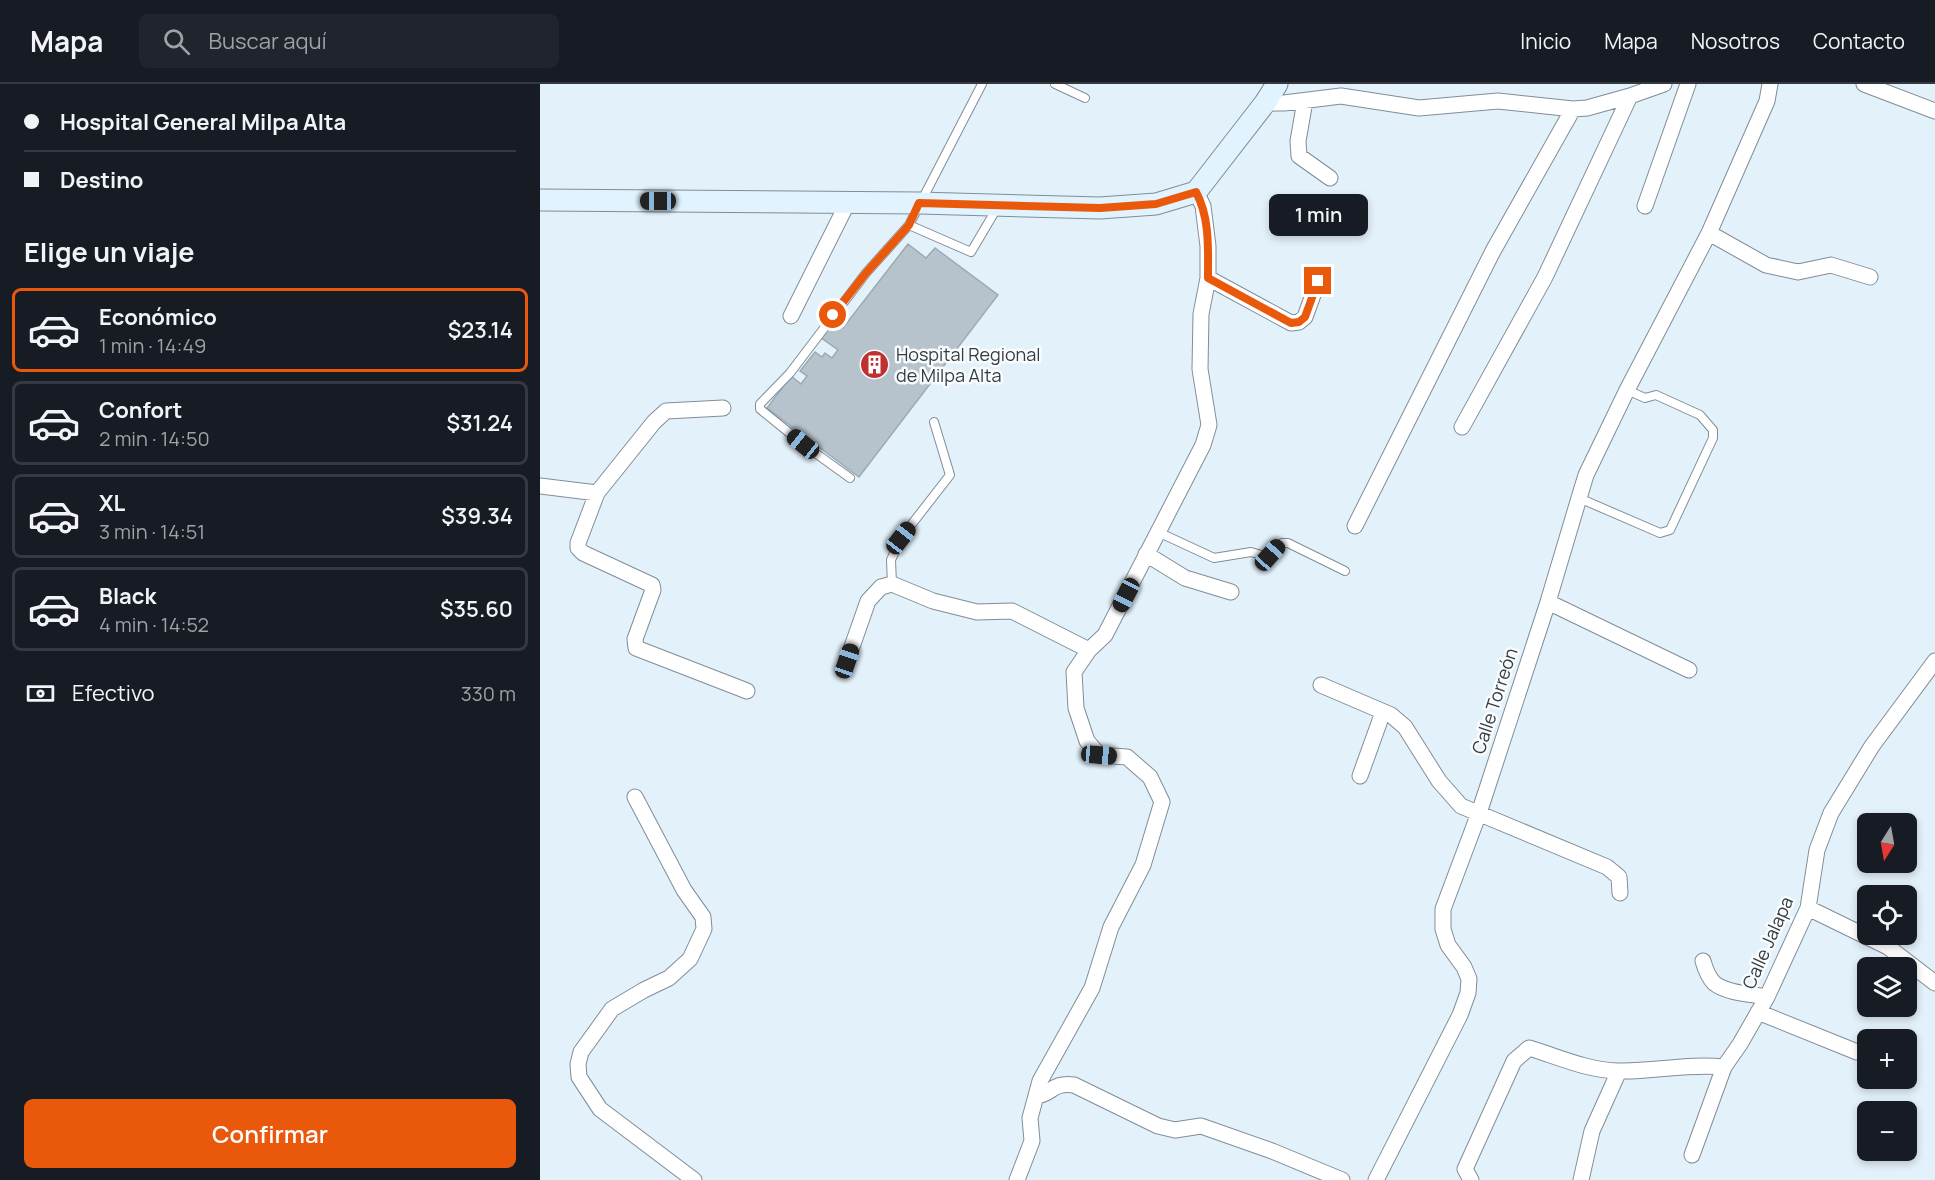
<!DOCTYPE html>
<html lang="es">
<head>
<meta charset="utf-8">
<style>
  :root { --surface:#171b24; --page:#20242c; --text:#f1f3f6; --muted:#9ea1a6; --line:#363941; --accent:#ea580c }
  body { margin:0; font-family:Manrope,sans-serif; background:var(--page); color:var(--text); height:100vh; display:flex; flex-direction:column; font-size:22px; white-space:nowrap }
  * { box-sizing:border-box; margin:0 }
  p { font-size:20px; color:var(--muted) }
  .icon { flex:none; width:33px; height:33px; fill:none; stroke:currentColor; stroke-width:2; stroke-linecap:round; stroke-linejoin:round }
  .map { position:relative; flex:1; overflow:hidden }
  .sheet { display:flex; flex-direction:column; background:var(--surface); width:540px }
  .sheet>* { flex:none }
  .guide { display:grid; align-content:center; height:132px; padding:0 24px; background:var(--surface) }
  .needle { width:39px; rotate:191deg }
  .fabs { position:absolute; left:1317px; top:729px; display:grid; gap:12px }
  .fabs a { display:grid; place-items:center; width:60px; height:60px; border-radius:9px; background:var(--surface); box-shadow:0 3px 9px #0003; font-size:30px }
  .end { position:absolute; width:27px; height:27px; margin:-14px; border:8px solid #ea580c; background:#fff; box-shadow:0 0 0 3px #fff }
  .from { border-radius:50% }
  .bubble { position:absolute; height:42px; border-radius:9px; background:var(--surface); box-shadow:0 3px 9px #0003; font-size:20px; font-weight:600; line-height:42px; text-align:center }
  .car { position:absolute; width:18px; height:36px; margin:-18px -9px; border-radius:8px; box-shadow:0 0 4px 2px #0007; background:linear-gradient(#222 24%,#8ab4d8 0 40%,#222 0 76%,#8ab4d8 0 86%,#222 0) }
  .guide b { display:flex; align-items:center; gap:21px; height:57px; font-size:22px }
  .guide b+b { border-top:2px solid var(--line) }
  .guide i { width:15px; height:15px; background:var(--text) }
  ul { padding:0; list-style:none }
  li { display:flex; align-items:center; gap:18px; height:84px; margin:0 12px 9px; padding:0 12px; border:3px solid var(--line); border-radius:9px }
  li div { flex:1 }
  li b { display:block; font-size:22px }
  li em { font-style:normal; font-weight:600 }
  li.active { border-color:var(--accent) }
  li>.icon { width:54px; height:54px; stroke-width:1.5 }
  h2 { padding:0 24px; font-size:27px; line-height:72px }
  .pay { display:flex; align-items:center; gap:15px; height:66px; padding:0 24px; font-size:22px }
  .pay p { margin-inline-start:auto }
  .action { display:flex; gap:12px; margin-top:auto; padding:12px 24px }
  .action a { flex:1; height:69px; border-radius:9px; background:var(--accent); color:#fff; font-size:24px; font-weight:600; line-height:69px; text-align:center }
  header { display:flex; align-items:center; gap:36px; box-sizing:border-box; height:84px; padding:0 30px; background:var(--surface); border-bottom:2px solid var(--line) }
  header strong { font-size:28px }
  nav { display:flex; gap:33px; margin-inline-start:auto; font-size:21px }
  .search { width:420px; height:54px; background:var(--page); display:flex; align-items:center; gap:15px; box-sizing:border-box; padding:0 21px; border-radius:9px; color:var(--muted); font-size:22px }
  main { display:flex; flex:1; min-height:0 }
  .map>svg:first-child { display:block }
  .building { fill:#b6c3cc; stroke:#9daab2; stroke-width:1.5 }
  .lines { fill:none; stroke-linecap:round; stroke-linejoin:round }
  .service-casing { stroke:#818d96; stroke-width:10 }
  .minor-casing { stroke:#818d96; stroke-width:17 }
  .secondary-casing { stroke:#818d96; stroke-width:23 }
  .service { stroke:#fff; stroke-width:8 }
  .minor { stroke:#fff; stroke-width:15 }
  .secondary { stroke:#e0f3fe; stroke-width:21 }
  .route { stroke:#ea580c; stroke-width:8 }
  .labels { text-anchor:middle; stroke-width:5; stroke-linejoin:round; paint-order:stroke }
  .poi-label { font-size:18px; fill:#353b3e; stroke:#f9fcfe; text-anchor:start }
  .street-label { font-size:18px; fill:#353b3e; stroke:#f9fcfe }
</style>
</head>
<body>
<header>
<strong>Mapa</strong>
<div class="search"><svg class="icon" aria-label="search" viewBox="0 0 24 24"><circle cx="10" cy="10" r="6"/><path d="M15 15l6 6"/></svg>Buscar aquí</div>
<nav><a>Inicio</a><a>Mapa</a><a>Nosotros</a><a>Contacto</a></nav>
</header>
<main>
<section class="sheet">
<div class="guide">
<b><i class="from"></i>Hospital General Milpa Alta</b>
<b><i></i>Destino</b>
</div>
<h2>Elige un viaje</h2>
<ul>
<li class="active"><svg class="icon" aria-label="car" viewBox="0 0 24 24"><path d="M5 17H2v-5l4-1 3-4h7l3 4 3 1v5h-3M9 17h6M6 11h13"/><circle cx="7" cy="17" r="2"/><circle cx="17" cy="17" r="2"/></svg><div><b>Económico</b><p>1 min · 14:49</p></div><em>$23.14</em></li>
<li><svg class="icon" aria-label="car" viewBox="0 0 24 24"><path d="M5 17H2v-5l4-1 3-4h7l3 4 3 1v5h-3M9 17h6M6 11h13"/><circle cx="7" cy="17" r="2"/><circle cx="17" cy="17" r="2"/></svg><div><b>Confort</b><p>2 min · 14:50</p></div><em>$31.24</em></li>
<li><svg class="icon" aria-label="car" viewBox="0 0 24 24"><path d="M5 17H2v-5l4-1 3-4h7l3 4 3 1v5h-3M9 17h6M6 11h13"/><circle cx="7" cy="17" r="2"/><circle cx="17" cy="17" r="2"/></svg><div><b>XL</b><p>3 min · 14:51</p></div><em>$39.34</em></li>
<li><svg class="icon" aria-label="car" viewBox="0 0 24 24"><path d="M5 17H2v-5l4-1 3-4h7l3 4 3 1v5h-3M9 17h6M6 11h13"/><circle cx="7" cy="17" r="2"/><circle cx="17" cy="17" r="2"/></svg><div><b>Black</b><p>4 min · 14:52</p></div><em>$35.60</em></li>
</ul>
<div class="pay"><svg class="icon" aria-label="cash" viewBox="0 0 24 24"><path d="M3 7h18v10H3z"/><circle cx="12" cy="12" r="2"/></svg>Efectivo<p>330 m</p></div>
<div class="action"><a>Confirmar</a></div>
</section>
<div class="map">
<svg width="1395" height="1096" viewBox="0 0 1395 1096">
  <rect width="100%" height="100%" fill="#e3f1fa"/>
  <path class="building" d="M368,160L386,174L395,164L458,211L319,393L227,324L251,292L261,300L267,292L260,287L275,268L282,273L285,269L292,274L298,266L280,253L293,236L303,244Z"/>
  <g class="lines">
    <defs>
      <path id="service" d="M442,0L369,141L431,168L457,124
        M515,0L545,14
        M310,394L263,360L220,325V320L250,289L326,189L369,141
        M1039,414L1120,449L1130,446L1173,354V346L1160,331L1116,311L1105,314L1087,306
        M618,448L674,474L711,468L725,472L731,471L742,459H748L805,487
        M352,500L351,476L361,454L410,391L394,338"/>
      <path id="minor" d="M1324,0L1395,27
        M765,17L758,57L759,72L790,94
        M725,19H744L801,12L879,24L958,17L1033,25L1047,24L1090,12L1124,0
        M1105,122L1148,0
        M1169,149L1226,181L1258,188L1291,181L1330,193
        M668,194L751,239L759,238L765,233L778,197
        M251,232L308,118
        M183,324L126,327L114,338L57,409L38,459V464L43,469L112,501L113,506L95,555L96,564L207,607
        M922,343L1005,193L1090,12
        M0,402L57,409
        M815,442L953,167L1033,25
        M606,470L645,494L691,508
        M1008,518L1149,586
        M549,566L565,551L663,361L669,341L660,285L661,230L668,194V162L663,122L656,108
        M307,577L328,517L341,503L352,500L393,517L437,528L472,527L549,566L534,588L536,624L547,657L559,671L587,673L610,693L622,718L603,781L571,843L552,904L500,997L490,1034L492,1057L477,1096
        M781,601L851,631L865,643L899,697L921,722L1067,783L1079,793L1080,809
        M820,692L843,628
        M95,713L144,806L163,833L164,845L150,875L129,894L104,906L72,925L41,968L38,980L39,993L60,1025L154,1096
        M1268,824L1348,863L1395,899
        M1163,877C1165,884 1168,893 1174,899C1186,909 1211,910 1227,913
        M1218,928L1317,968
        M496,1012C512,1011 511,998 534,1001L618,1042L635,1046L661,1042L732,1067L802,1096
        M1152,1071L1184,983
        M836,1096L920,931L928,909L929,895L924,883L908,861L903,845V825L939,729L1008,518L1039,414L1046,391L1087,306L1169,149L1227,17L1230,0
        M931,1096L925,1085L974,977L989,964C1019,973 1046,986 1078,987C1113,988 1149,979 1184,983L1200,960L1227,913L1268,824L1277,766L1291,729L1332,662L1395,577
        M1041,1096L1052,1047L1079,987"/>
      <path id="secondary" d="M0,116L379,119L560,124L616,120L656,108L725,19L737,0"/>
    </defs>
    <use href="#service" class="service-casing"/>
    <use href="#minor" class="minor-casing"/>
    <use href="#secondary" class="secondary-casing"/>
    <use href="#service" class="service"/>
    <use href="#minor" class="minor"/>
    <use href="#secondary" class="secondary"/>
  </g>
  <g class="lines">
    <path class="route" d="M293,231L326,189L369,141L379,119L560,124L616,120L656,108C670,134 668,165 668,194L751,239L759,238L765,233L778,197"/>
  </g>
  <defs>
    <symbol id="building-disc" viewBox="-11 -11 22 22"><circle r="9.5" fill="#bf3030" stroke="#f9fcfe"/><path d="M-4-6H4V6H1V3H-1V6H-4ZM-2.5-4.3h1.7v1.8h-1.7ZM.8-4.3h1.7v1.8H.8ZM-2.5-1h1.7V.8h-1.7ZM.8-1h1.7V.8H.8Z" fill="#fff"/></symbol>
  </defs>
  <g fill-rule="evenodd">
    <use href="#building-disc" x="318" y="264" width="33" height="33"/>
  </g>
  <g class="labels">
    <g class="poi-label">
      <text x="356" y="277">Hospital Regional<tspan x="356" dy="21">de Milpa Alta</tspan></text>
    </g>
    <g class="street-label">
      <text transform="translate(955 617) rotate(-72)" y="6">Calle Torreón</text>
      <text transform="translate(1228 859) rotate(-66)" y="6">Calle Jalapa</text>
    </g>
  </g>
</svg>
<div class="fabs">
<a><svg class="needle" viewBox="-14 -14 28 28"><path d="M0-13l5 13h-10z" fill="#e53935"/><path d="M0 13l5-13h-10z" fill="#9ea1a6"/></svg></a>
<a><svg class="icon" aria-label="locate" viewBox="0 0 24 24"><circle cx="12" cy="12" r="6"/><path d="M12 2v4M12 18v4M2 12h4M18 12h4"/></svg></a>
<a><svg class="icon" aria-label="layers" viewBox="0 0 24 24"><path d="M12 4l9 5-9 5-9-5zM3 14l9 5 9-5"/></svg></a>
<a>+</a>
<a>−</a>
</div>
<i class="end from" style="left:293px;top:231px"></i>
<i class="end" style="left:778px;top:197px"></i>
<div class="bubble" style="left:729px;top:110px;width:99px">1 min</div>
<i class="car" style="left:118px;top:117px;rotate:270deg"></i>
<i class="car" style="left:263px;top:360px;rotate:309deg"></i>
<i class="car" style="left:361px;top:454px;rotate:38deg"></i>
<i class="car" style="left:730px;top:471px;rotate:42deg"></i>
<i class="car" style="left:586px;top:511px;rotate:207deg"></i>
<i class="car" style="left:307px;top:577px;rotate:19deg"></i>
<i class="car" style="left:559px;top:671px;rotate:95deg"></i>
</div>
</main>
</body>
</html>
